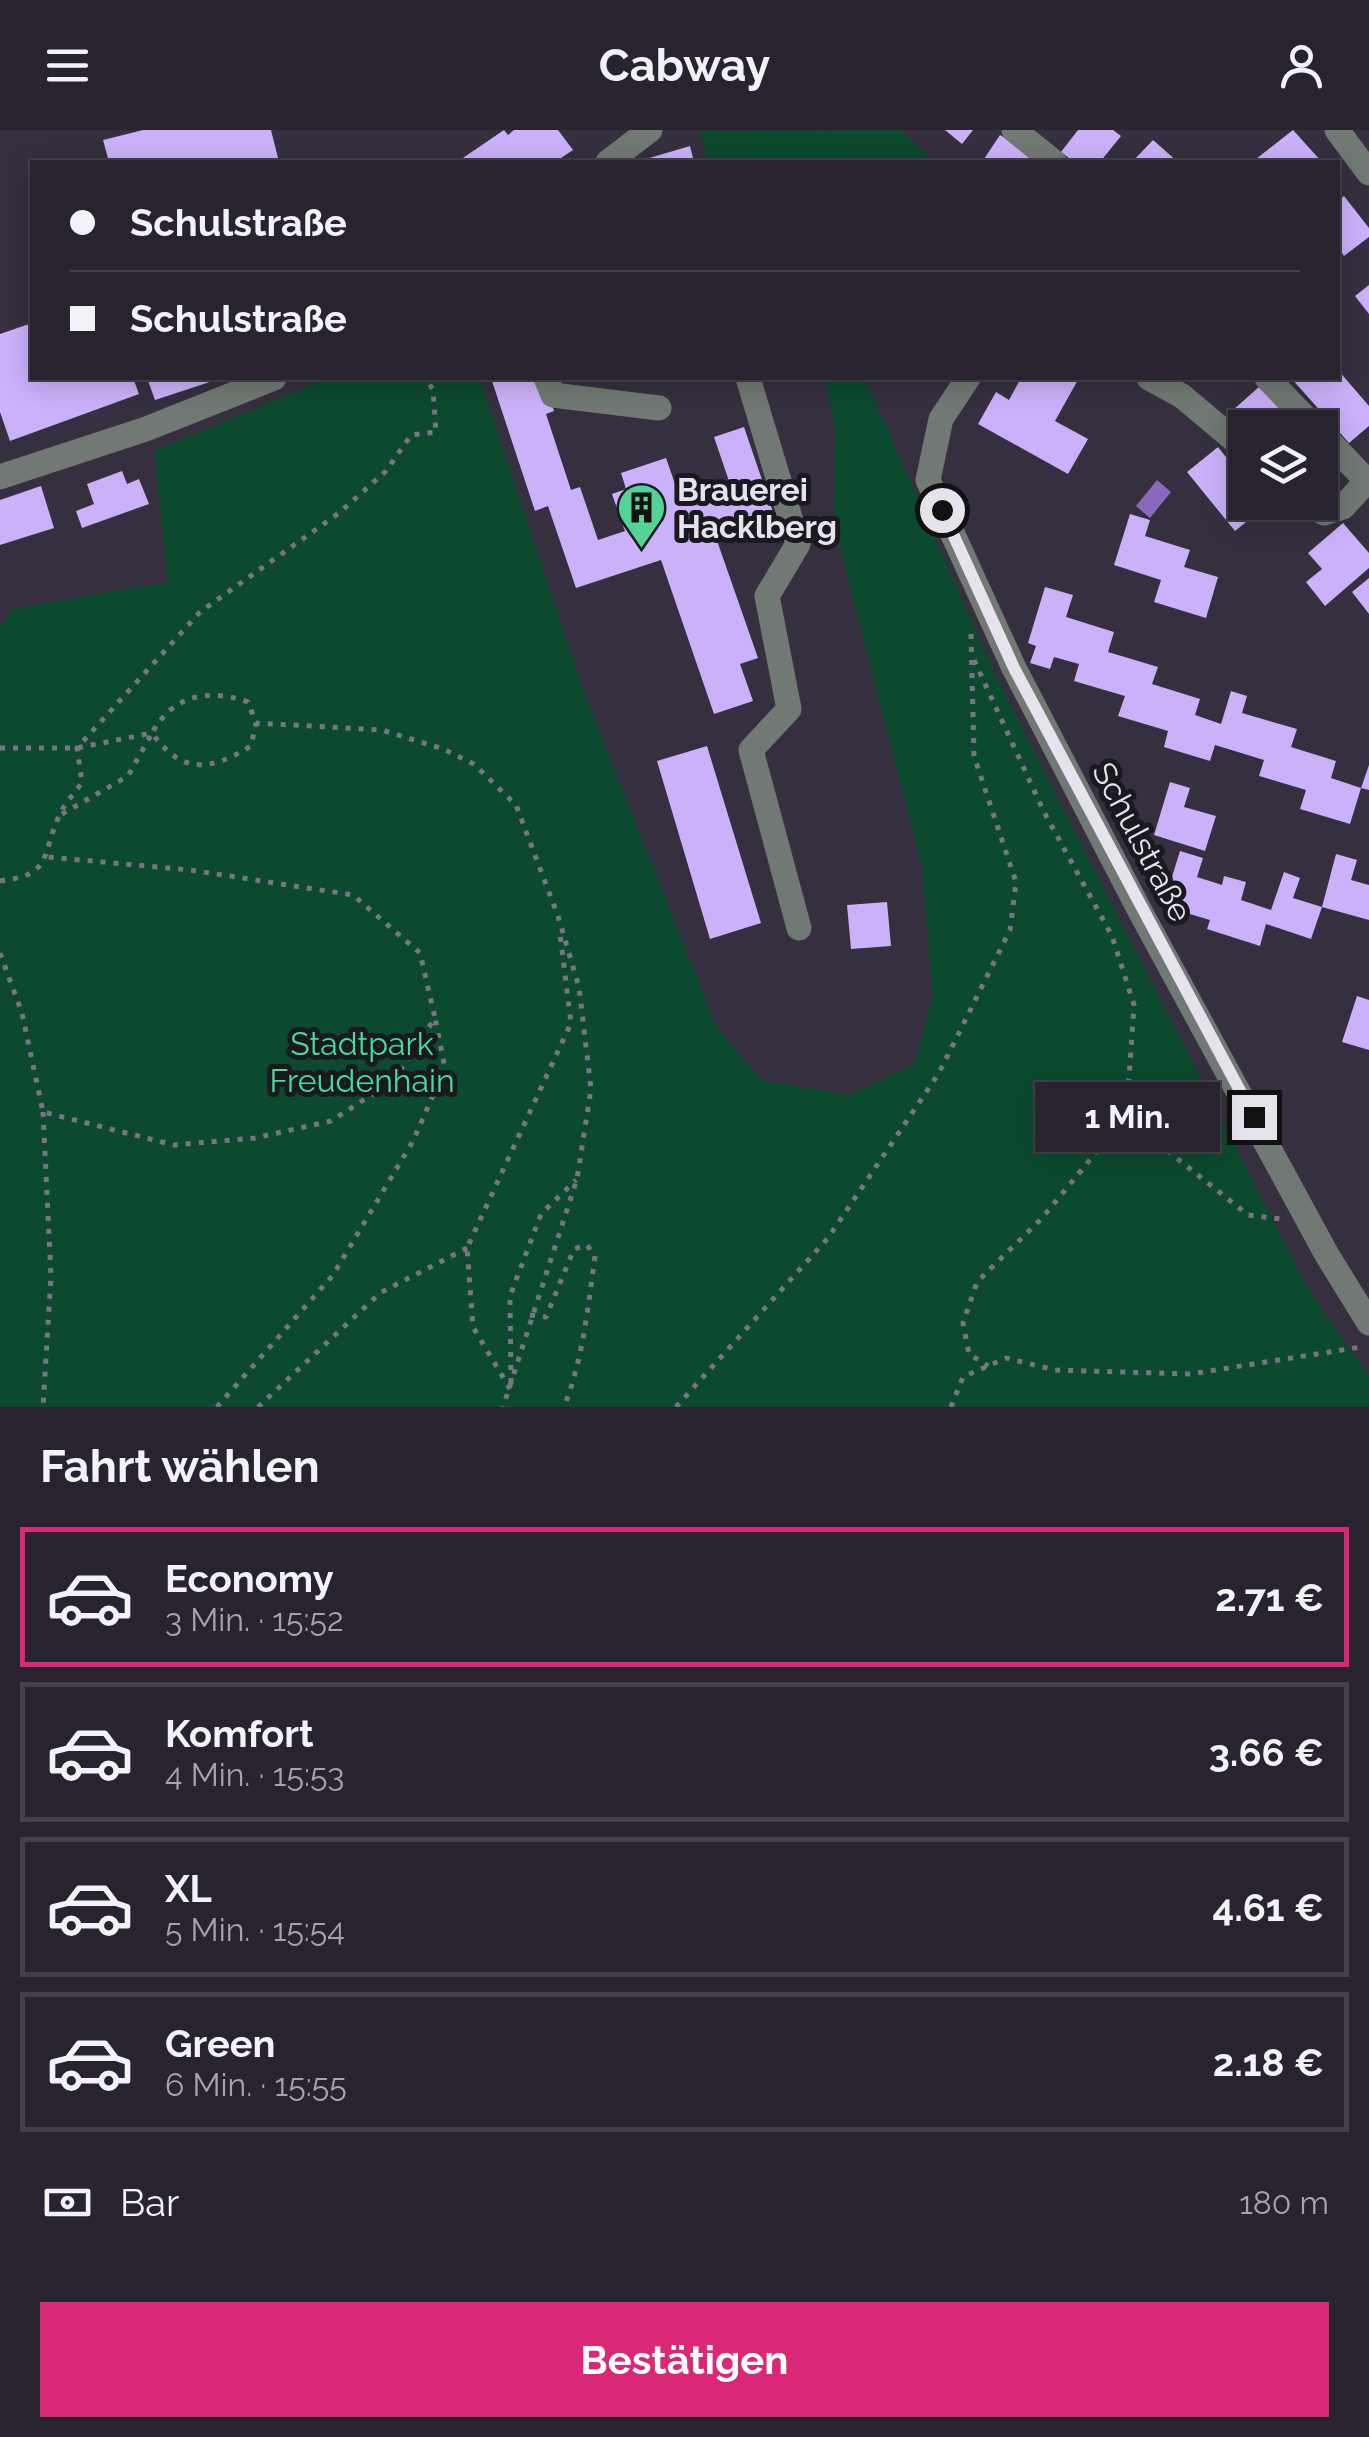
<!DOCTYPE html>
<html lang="de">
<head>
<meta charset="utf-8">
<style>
  :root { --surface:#28232f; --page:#302b37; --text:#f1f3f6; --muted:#a5a4aa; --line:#44404b; --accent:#db2777 }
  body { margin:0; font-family:Raleway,sans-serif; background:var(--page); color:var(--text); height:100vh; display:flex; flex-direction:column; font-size:38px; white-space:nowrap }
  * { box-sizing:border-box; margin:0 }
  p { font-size:32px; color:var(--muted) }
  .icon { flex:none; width:55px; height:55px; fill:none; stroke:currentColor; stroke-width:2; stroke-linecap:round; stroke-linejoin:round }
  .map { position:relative; height:1277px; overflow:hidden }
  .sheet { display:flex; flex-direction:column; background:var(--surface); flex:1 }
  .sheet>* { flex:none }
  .guide { position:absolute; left:30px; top:30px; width:1310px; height:220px; border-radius:0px; box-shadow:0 5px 25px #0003,0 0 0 2px var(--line); display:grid; align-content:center; height:220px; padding:0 40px; background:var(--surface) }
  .fabs { position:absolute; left:1228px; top:280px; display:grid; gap:20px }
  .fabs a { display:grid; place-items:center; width:110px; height:110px; border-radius:0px; background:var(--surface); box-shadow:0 5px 25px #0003,0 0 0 2px var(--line); font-size:50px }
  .end { position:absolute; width:45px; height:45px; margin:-22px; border:12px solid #e6e3ed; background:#111; box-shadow:0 0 0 5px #111 }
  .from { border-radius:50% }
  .bubble { position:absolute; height:70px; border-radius:0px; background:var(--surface); box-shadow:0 5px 25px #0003,0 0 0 2px var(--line); font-size:32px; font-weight:700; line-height:70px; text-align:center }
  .guide b { display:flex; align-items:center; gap:35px; height:95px; font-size:38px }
  .guide b+b { border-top:2px solid var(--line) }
  .guide i { width:25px; height:25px; background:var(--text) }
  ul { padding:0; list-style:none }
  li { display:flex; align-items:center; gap:30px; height:140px; margin:0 20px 15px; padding:0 20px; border:5px solid var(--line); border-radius:0px }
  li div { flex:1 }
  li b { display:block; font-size:38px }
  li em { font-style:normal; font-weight:700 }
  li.current { border-color:var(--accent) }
  li>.icon { width:90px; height:90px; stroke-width:1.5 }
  h2 { padding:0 40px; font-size:45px; line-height:120px }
  .pay { display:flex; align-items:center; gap:25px; height:110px; padding:0 40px; font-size:38px }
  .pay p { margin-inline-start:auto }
  .primary-button { display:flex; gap:20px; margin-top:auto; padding:20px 40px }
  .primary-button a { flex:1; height:115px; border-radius:0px; background:var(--accent); color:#fff; font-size:40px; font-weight:700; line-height:115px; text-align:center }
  header { display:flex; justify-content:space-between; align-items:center; height:130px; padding:0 40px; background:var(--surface); font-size:45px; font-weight:700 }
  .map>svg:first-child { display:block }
  .green { fill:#0b4a2f }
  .water { fill:#8968bd }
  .building { fill:#cbb1fa }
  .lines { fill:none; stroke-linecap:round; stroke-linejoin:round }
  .path { stroke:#7a7583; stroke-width:5; stroke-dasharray:5 8; stroke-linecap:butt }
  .minor { stroke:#707973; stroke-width:25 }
  .route { stroke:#e6e3ed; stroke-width:12 }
  .labels { text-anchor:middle; stroke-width:10; stroke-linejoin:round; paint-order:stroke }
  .poi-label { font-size:32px; font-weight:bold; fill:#e6e3ed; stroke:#1b1920; text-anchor:start }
  .street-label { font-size:32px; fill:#e6e3ed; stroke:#1b1920 }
  .park-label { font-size:32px; fill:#46dc99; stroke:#1b1920 }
</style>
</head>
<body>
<header><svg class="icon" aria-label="menu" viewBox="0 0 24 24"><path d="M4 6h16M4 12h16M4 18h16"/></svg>Cabway<svg class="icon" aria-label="person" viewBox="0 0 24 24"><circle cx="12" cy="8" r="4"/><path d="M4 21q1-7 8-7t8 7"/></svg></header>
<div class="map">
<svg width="1369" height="1277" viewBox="0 0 1369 1277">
  <rect width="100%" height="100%" fill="#352f3f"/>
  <path class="green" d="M901,0L935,32H708L700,1Z
    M328,248L480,249L586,567L717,898L762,950L849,965L914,935L933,866L922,738L834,393L835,298L825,248H865L996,546L1306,1155L1369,1247V1277H0V498L12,479L168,452L154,321Z"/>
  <path class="water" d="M1157,350L1171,362L1150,388L1136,376Z"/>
  <path class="building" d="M143,0H271L279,32H109L103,10Z
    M504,0L508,5L514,0H558L573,20L555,32H457Z
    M945,0H973L962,14Z
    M1078,0H1113L1121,6L1100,32H1074L1061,22Z
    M1293,0L1322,32H1259L1256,29Z
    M1000,5L1042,32H982Z
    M1153,10L1178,32H1132Z
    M690,16L694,32H648L646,29Z
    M1344,66L1369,98V107L1344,126L1338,117V71Z
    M1369,155V184L1355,166Z
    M32,193V248H133L139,264L10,311L0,282V204Z
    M1338,240L1369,276V296L1349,313L1291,248H1338Z
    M147,248H222L155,270Z
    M491,248H542L554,281L546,284L571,360L580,357L598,410L625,401L612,364L626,359L621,343L666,328L681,371L730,354L714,307L744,297L774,385L715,405L758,528L740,534L753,571L714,584L661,430L576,458L548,376L535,381Z
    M1021,248H1079L1055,291L1088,309L1068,344L978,294L996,262L1009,270Z
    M1260,256L1290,289L1281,298H1248L1233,280Z
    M1218,317L1245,351V372L1266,376L1235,401L1187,342Z
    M122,341L127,354L139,349L149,374L82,398L76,381L94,374L87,354Z
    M41,356L54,398L0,415V370Z
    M1130,384L1150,390L1145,406L1190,420L1184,437L1218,447L1206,488L1154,472L1161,450L1114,435Z
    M1343,393L1369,423V438L1325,476L1306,452L1322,439L1308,423Z
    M1369,448V484L1352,462Z
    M1045,457L1073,465L1066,487L1114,502L1108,522L1158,537L1152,554L1200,569L1195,585L1221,594L1231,561L1247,566L1242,583L1297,599L1291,617L1336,631L1331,648L1361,658L1350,694L1300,679L1306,660L1259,646L1264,630L1215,615L1210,631L1164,617L1168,601L1118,586L1125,566L1074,551L1079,534L1054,527L1050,539L1030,533L1036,516L1028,513Z
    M707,616L761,793L710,809L657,631Z
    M1369,635V660L1361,658Z
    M1170,652L1190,658L1184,677L1216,686L1205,721L1154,705Z
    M1180,721L1203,728L1197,747L1222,755L1224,746L1246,752L1241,770L1271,780L1284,742L1300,748L1293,768L1322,777L1311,809L1266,794L1260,816L1207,799L1210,790L1163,776Z
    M1336,724L1357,730L1351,750L1369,755V790L1322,777Z
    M887,772L891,816L851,819L847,775Z
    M1357,866L1369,870V920L1342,912Z"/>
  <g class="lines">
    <path class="path" d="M974,530L1044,682L1112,806L1134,875L1129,949L1103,1014L1042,1088L977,1152L963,1193L969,1224L988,1236
      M0,618H77L152,603C173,565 208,558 248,572L256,593L382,600L443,619L474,634L516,675L558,786L579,857L591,959L577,1049L503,1277
      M62,684L128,646L152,603C182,645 210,641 251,616L256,593
      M0,751C53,745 41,726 59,686C64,674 75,663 82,652L77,618L200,482L339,383L386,341L411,305L436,302L433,260L426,248
      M0,823L22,883L43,982L174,1015L255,1008L331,991L393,951L435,888L420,823L353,765L190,740L48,727
      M43,982L51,1146L43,1277
      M1111,994L1126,1009L1159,1014L1248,1085L1281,1089
      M530,1185L546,1187L574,1119L587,1115L595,1126C588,1177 583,1229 564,1277
      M511,1253L510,1166L541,1084L576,1050
      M510,1259L473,1197L467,1118L571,893L560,804
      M217,1277L333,1145L413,1011L445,938L435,888
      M258,1277L380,1163L467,1118
      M676,1277L828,1108L939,943L1010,800L1016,752L974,626L971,504
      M951,1277L963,1247L1006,1228L1055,1240L1190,1244L1361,1217"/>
    <path class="minor" d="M1014,0L1054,32
      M1337,0L1369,43
      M608,32L650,0
      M546,248L553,265L659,278
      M748,248L798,414L767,466L789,579L751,620L799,798
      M968,248L941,289L928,350L1014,538L1141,783L1327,1125L1369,1193
      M1149,248L1182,266L1245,319
      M1267,248L1315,298
      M0,347L146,299L274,248
      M1301,372L1324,383L1343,377L1367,351L1320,302"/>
  </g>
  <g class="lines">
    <path class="route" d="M942,380L1014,538L1254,987"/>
  </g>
  <defs>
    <symbol id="building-pin" viewBox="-11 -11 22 30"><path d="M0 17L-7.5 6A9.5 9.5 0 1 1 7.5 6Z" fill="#53d396" stroke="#1b1920"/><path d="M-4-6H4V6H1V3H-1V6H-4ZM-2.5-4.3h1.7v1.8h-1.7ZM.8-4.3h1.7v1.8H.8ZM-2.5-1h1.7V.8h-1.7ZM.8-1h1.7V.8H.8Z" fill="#111"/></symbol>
  </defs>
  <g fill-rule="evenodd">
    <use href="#building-pin" x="614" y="350" width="55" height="75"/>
  </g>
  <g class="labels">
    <g class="poi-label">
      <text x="677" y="371">Brauerei<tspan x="677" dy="37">Hacklberg</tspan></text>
    </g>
    <g class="street-label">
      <text transform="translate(1142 712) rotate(62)" y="11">Schulstraße</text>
    </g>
    <g class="park-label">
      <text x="362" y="925">Stadtpark<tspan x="362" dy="37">Freudenhain</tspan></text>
    </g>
  </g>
</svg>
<div class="fabs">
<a><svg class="icon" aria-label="layers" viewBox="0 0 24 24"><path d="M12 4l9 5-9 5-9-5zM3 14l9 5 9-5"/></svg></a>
</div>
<i class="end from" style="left:942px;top:380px"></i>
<i class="end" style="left:1254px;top:987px"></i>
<div class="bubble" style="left:1035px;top:952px;width:185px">1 Min.</div>
<div class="guide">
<b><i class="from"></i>Schulstraße</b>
<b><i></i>Schulstraße</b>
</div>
</div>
<section class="sheet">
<h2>Fahrt wählen</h2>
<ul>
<li class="current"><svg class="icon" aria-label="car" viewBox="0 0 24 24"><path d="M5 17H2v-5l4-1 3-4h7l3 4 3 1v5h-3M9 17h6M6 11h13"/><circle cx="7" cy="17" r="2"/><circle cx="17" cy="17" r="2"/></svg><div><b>Economy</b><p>3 Min. · 15:52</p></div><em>2.71 €</em></li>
<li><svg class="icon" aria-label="car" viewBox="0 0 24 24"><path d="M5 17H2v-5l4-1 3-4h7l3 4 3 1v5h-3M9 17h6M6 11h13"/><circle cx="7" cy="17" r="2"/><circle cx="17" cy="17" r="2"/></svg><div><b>Komfort</b><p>4 Min. · 15:53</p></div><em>3.66 €</em></li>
<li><svg class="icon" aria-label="car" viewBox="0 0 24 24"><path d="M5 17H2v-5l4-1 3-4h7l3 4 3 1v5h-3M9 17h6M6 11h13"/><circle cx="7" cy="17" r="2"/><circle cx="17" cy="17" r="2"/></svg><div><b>XL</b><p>5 Min. · 15:54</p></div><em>4.61 €</em></li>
<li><svg class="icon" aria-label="car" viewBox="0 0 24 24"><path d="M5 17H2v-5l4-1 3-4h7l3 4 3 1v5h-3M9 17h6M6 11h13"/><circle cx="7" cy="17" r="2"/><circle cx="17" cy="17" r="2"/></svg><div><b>Green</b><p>6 Min. · 15:55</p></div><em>2.18 €</em></li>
</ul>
<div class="pay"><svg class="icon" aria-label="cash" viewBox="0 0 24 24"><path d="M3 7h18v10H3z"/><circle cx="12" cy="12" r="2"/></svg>Bar<p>180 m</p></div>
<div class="primary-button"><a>Bestätigen</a></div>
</section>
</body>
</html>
